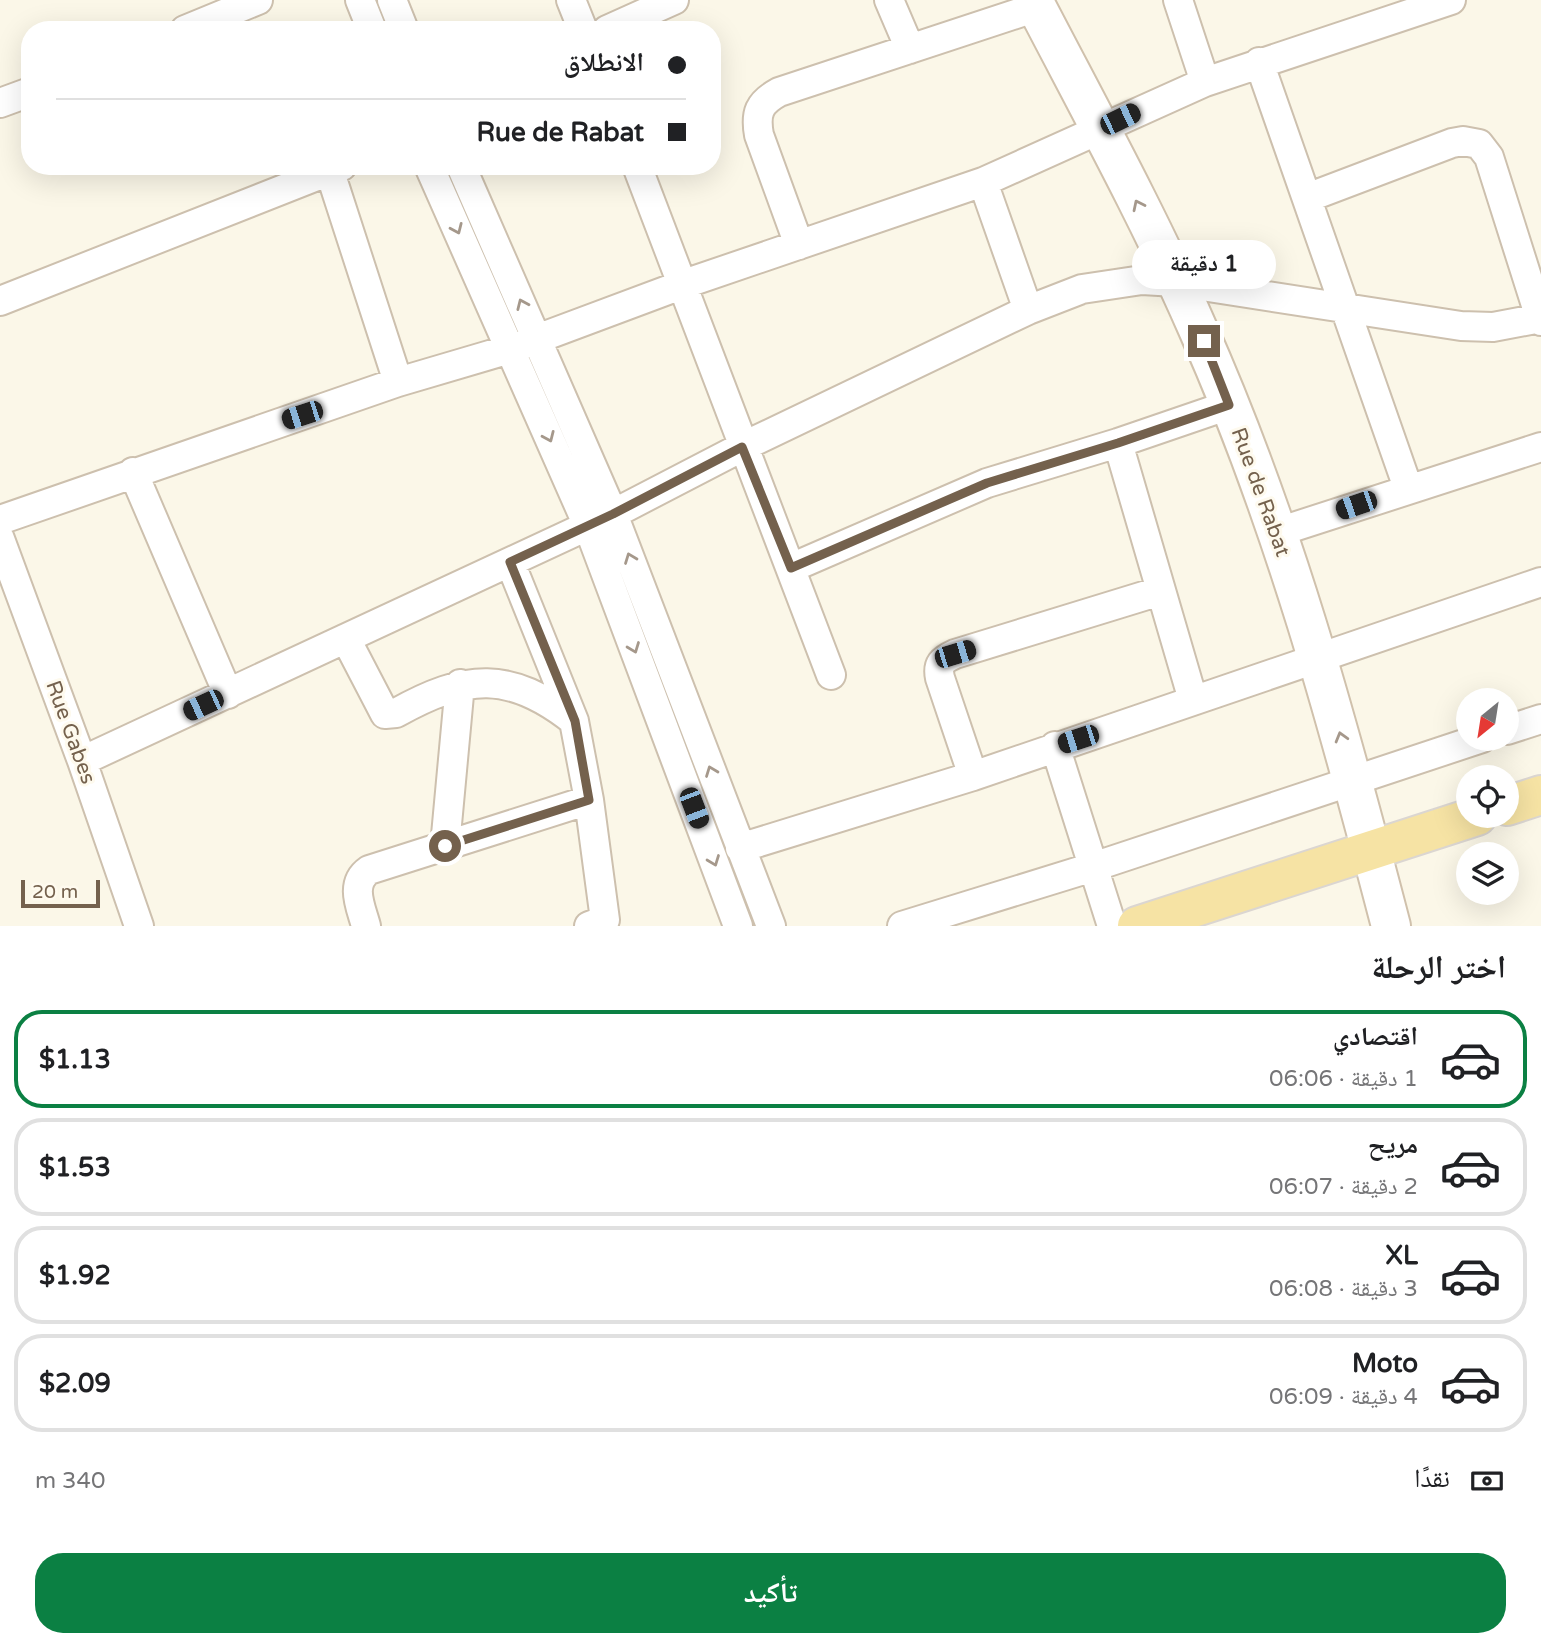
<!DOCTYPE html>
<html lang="ar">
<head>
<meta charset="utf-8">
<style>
  :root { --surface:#fff; --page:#f6f6f6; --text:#202124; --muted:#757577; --line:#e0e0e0; --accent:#0b8043 }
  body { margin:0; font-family:"Varela Round","Noto Naskh Arabic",sans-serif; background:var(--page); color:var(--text); direction:rtl; height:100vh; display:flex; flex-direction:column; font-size:26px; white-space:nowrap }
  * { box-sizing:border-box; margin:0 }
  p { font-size:23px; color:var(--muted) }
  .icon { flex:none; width:38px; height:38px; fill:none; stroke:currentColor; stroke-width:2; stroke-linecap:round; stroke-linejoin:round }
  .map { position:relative; height:926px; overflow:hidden; direction:ltr }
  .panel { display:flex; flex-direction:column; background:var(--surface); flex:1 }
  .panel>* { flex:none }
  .hud { position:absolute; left:21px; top:21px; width:700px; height:154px; border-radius:28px; box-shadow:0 7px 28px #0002; direction:rtl; display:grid; align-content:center; height:154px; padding:0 35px; background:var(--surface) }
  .needle { width:46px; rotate:210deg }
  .tools { position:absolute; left:1456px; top:688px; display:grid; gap:14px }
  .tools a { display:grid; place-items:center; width:63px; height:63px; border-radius:50%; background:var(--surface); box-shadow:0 7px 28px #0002; font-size:35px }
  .scale { position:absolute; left:21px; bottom:18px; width:79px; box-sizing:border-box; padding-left:7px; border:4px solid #74614d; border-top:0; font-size:19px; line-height:24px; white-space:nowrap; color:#74614d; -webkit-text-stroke:5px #fefaee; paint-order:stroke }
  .end { position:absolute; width:32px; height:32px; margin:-16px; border:9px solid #74614d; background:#fff; box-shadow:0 0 0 4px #fff }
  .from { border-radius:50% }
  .bubble { position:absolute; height:49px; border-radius:24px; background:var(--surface); box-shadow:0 7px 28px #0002; font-size:23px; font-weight:800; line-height:49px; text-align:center; direction:rtl }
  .car { position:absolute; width:21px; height:42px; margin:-21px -10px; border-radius:9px; box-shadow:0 0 5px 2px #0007; background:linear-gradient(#222 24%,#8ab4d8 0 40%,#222 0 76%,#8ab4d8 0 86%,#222 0) }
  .hud b { display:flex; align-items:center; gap:24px; height:66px; font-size:26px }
  .hud b+b { border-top:2px solid var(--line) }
  .hud i { width:18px; height:18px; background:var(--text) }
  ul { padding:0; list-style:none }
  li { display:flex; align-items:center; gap:21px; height:98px; margin:0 14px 10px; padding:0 21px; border:4px solid var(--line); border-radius:28px }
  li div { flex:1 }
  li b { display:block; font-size:26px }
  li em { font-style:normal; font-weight:800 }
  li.selected { border-color:var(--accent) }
  li>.icon { width:63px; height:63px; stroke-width:1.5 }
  h2 { padding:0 35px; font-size:32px; line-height:84px }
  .pay { display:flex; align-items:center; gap:18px; height:77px; padding:0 35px; font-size:26px }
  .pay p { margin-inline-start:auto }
  .primary-button { display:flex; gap:14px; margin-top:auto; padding:14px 35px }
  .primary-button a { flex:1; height:80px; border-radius:28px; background:var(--accent); color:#fff; font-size:28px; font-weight:800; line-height:80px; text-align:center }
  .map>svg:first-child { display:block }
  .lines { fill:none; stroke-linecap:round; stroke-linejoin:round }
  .street-casing { stroke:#cdc0ae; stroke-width:32 }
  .secondary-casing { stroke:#d0c1ac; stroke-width:42 }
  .primary-casing { stroke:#dbd6d1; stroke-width:42 }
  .street { stroke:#fff; stroke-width:28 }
  .secondary { stroke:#fff; stroke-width:38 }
  .primary { stroke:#f6e3a4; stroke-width:38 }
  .oneway { stroke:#a5988b }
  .route { stroke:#74614d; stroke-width:9 }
  .labels { text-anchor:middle; stroke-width:6; stroke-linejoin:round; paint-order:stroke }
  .street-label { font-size:21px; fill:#74614d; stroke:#fefaee }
</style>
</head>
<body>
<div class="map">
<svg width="1541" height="926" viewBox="0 0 1541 926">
  <rect width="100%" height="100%" fill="#fbf7e8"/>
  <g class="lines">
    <defs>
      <path id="street" d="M360,0L372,30
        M392,0L404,30
        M571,0L583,30
        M889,0L910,49
        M1178,0L1205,82
        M185,30L258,0
        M607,30L674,0
        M1259,62L1408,488
        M0,103L30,92
        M429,166L588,526L738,926
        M461,166L613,514L771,926
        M637,166L831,675
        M330,172L398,382
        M983,182L1028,310
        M1307,198L1452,143L1463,141L1479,144L1489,157L1541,321
        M799,245L759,135C755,113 759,103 779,92L1037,7
        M0,301L342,166
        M1118,443L1193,700
        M133,472L228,694
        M0,520L398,382L510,349L684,284L983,182L1205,82L1451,0
        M1278,532L1541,447
        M0,539L82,761L139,926
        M791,568L987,483L1118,443L1229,405
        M346,639L385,714L396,713C466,674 510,670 574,721
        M1507,730L1541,719
        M1055,746L1112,926
        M82,761L613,514L742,447L1028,310L1082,289L1142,280L1176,282L1461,326L1493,327L1541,318
        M973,776L940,678C937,664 942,660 955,654L1160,591
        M589,800L605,920L589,926
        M445,846L460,684
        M740,848L973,776L1541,582
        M366,926C361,907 349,884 369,870L589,800L574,721L510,562
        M902,926L1093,867L1482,738"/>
      <path id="secondary" d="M1033,0C1089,108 1148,215 1197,327C1283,519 1338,723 1391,926"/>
      <path id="primary" d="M1507,806L1541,795
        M1137,926L1477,816"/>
    </defs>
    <use href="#street" class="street-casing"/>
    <use href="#secondary" class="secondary-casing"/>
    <use href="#primary" class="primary-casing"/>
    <use href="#street" class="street"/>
    <use href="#secondary" class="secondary"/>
    <use href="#primary" class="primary"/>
  </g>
  <defs><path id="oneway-chevron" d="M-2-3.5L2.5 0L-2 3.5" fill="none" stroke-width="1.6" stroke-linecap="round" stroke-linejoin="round" transform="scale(1.75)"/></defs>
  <g class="oneway">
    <use href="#oneway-chevron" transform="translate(1138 205) rotate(-116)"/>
    <use href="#oneway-chevron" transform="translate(457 229) rotate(66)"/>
    <use href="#oneway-chevron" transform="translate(522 304) rotate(-114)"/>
    <use href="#oneway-chevron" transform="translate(549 437) rotate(66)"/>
    <use href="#oneway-chevron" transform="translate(630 558) rotate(-111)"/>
    <use href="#oneway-chevron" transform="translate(634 648) rotate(69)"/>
    <use href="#oneway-chevron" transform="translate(1341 737) rotate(-106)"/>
    <use href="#oneway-chevron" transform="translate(711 771) rotate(-111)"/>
    <use href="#oneway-chevron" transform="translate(714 861) rotate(69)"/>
  </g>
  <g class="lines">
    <path class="route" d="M445,846L589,800L575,721L510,562L613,514L742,447L791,568L987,483L1118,443L1229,405L1204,341"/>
  </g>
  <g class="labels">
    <g class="street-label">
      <text transform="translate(1261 492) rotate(70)" y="7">Rue de Rabat</text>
      <text transform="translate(71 732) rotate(70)" y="7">Rue Gabes</text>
    </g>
  </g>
</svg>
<div class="tools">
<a><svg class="needle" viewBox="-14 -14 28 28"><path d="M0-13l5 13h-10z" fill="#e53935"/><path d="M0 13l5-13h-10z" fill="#757577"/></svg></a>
<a><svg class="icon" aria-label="locate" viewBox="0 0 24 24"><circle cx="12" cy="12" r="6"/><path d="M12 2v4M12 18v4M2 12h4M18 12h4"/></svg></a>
<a><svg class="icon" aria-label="layers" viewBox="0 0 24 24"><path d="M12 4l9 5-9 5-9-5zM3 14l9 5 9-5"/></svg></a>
</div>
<div class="scale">20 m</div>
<i class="end from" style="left:445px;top:846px"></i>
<i class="end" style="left:1204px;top:341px"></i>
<div class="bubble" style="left:1132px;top:240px;width:144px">1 دقيقة</div>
<i class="car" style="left:1120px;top:119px;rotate:64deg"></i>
<i class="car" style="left:302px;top:415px;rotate:252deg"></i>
<i class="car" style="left:1356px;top:505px;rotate:251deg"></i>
<i class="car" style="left:955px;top:654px;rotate:73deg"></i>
<i class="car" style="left:203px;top:705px;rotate:245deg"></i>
<i class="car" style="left:1078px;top:739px;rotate:252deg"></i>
<i class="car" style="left:694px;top:808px;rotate:159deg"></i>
<div class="hud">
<b><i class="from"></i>الانطلاق</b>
<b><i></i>Rue de Rabat</b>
</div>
</div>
<section class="panel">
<h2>اختر الرحلة</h2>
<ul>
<li class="selected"><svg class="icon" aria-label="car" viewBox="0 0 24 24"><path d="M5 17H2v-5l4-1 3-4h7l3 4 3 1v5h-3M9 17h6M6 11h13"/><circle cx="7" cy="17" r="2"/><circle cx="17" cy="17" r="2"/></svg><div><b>اقتصادي</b><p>1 دقيقة · 06:06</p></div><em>$1.13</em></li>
<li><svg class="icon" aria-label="car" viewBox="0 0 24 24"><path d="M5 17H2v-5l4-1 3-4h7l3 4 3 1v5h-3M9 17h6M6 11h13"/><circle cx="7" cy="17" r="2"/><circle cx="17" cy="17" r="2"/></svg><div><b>مريح</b><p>2 دقيقة · 06:07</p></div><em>$1.53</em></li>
<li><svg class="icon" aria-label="car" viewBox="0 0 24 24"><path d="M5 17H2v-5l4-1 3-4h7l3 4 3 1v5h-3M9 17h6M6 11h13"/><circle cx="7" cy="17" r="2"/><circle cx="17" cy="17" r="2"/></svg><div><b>XL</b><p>3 دقيقة · 06:08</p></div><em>$1.92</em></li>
<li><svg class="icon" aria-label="car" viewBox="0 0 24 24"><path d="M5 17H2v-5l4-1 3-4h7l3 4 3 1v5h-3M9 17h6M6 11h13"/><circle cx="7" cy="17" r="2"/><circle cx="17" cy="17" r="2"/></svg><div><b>Moto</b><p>4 دقيقة · 06:09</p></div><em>$2.09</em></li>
</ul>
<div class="pay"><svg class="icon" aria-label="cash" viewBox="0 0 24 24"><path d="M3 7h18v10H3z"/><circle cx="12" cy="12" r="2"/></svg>نقدًا<p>340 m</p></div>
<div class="primary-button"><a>تأكيد</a></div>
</section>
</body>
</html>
